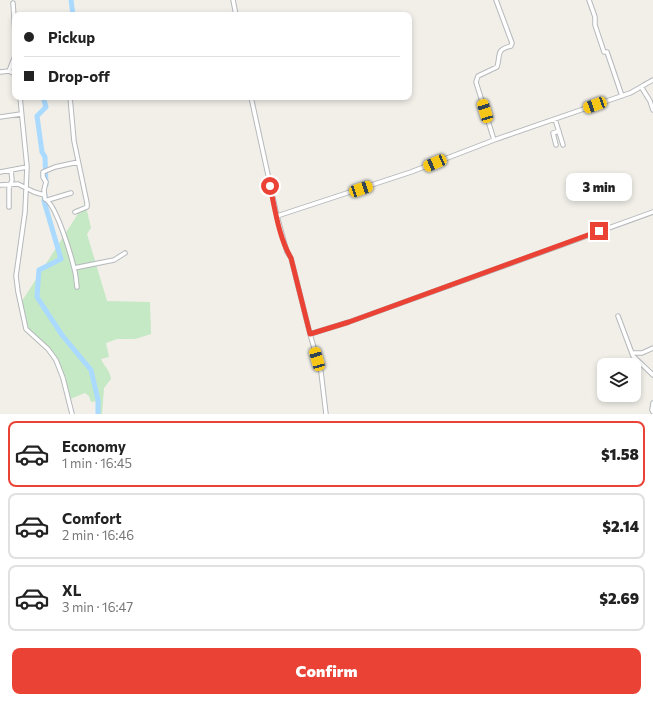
<!DOCTYPE html>
<html lang="en">
<head>
<meta charset="utf-8">
<style>
  :root { --surface:#fff; --page:#f2f2f2; --text:#222; --muted:#767676; --line:#e0e0e0; --accent:#ea4335 }
  body { margin:0; font-family:Commissioner,sans-serif; background:var(--page); color:var(--text); height:100vh; display:flex; flex-direction:column; font-size:15px; white-space:nowrap }
  * { box-sizing:border-box; margin:0 }
  p { font-size:13px; color:var(--muted) }
  .icon { flex:none; width:22px; height:22px; fill:none; stroke:currentColor; stroke-width:2; stroke-linecap:round; stroke-linejoin:round }
  .map { position:relative; height:414px; overflow:hidden }
  .side { display:flex; flex-direction:column; background:var(--surface); flex:1 }
  .side>* { flex:none }
  .hud { position:absolute; left:12px; top:12px; width:400px; height:88px; border-radius:8px; box-shadow:0 2px 6px #0003; display:grid; align-content:center; height:88px; padding:0 12px; background:var(--surface) }
  .controls { position:absolute; left:597px; top:358px; display:grid; gap:8px }
  .controls a { display:grid; place-items:center; width:44px; height:44px; border-radius:8px; background:var(--surface); box-shadow:0 2px 6px #0003; font-size:20px }
  .end { position:absolute; width:18px; height:18px; margin:-9px; border:5px solid #ea4335; background:#fff; box-shadow:0 0 0 2px #fff }
  .from { border-radius:50% }
  .bubble { position:absolute; height:28px; border-radius:8px; background:var(--surface); box-shadow:0 2px 6px #0003; font-size:13px; font-weight:800; line-height:28px; text-align:center }
  .car { position:absolute; width:12px; height:24px; margin:-12px -6px; border-radius:5px; box-shadow:0 0 3px 1px #0007; background:linear-gradient(#f5c518 24%,#345 0 40%,#f5c518 0 76%,#345 0 86%,#f5c518 0) }
  .hud b { display:flex; align-items:center; gap:14px; height:38px; font-size:15px }
  .hud b+b { border-top:1px solid var(--line) }
  .hud i { width:10px; height:10px; background:var(--text) }
  ul { padding:7px 0 0; list-style:none }
  li { display:flex; align-items:center; gap:12px; height:66px; margin:0 8px 6px; padding:0 4px; border:2px solid var(--line); border-radius:8px }
  li div { flex:1 }
  li b { display:block; font-size:15px }
  li em { font-style:normal; font-weight:800 }
  li.active { border-color:var(--accent) }
  li>.icon { width:36px; height:36px; stroke-width:1.5 }
  .button { display:flex; gap:8px; margin-top:auto; padding:8px 12px }
  .button a { flex:1; height:46px; border-radius:8px; background:var(--accent); color:#fff; font-size:16px; font-weight:800; line-height:46px; text-align:center }
  .map>svg:first-child { display:block }
  .green { fill:#c5e8c5 }
  .lines { fill:none; stroke-linecap:round; stroke-linejoin:round }
  .river { stroke:#aadaff; stroke-width:5 }
  .street-casing { stroke:#b5b8bc; stroke-width:5.5 }
  .street { stroke:#fff; stroke-width:3.5 }
  .route { stroke:#ea4335; stroke-width:5 }
</style>
</head>
<body>
<div class="map">
<svg width="653" height="414" viewBox="0 0 653 414">
  <rect width="100%" height="100%" fill="#f1efe8"/>
  <path class="green" d="M85,203L91,228L87,234L107,301L150,302L151,334L135,339H117L106,343L109,357L101,359C105,368 109,368 111,379L104,388L102,414H97L98,401L91,402L89,396L85,393L70,399L56,359L27,329L22,301Z"/>
  <g class="lines">
    <path class="river" d="M71,0L73,15
      M43,97L46,107L37,116L42,152L45,157L46,185
      M45,195L44,201L61,259L39,270L37,297L62,335L91,370L98,400V414"/>
    <defs>
      <path id="street" d="M233,0L236,15
        M589,0L595,17V25L604,52H607L622,96
        M13,3L15,33
        M9,71L15,56
        M0,72L9,71L15,74
        M642,88L650,101L653,110
        M20,97L27,167L25,212L16,276L18,292L26,329L48,349L56,360L63,378L72,414
        M70,97L74,141L87,203V207L75,212
        M251,97L277,216L287,252L291,258L310,334L321,372L326,414
        M0,117L21,114
        M555,119L563,145
        M494,140L476,82L478,76L497,67C501,55 495,50 511,46L512,43L496,0
        M556,145L553,133L559,131
        M0,172L27,167
        M0,185L18,184L34,192L44,195
        M48,200L71,193
        M9,207V188L12,180L11,170
        M277,216L411,172L494,140L630,93C638,89 645,84 653,80
        M74,268L114,260L125,253
        M77,287C76,280 76,274 74,268C71,255 56,204 45,199L44,190L46,182L43,177V172L55,167L78,162
        M618,316L633,356L653,375
        M310,334L349,322L653,212
        M633,353H642L653,348
        M653,403L652,410L653,412"/>
    </defs>
    <use href="#street" class="street-casing"/>
    <use href="#street" class="street"/>
  </g>
  <g class="lines">
    <path class="route" d="M270,186C275,209 279,238 291,258L310,334L349,322L599,231"/>
  </g>
</svg>
<div class="controls">
<a><svg class="icon" aria-label="layers" viewBox="0 0 24 24"><path d="M12 4l9 5-9 5-9-5zM3 14l9 5 9-5"/></svg></a>
</div>
<i class="end from" style="left:270px;top:186px"></i>
<i class="end" style="left:599px;top:231px"></i>
<div class="bubble" style="left:566px;top:173px;width:66px">3 min</div>
<i class="car" style="left:595px;top:105px;rotate:250deg"></i>
<i class="car" style="left:485px;top:111px;rotate:343deg"></i>
<i class="car" style="left:435px;top:163px;rotate:247deg"></i>
<i class="car" style="left:361px;top:189px;rotate:71deg"></i>
<i class="car" style="left:317px;top:359px;rotate:344deg"></i>
<div class="hud">
<b><i class="from"></i>Pickup</b>
<b><i></i>Drop-off</b>
</div>
</div>
<section class="side">
<ul>
<li class="active"><svg class="icon" aria-label="car" viewBox="0 0 24 24"><path d="M5 17H2v-5l4-1 3-4h7l3 4 3 1v5h-3M9 17h6M6 11h13"/><circle cx="7" cy="17" r="2"/><circle cx="17" cy="17" r="2"/></svg><div><b>Economy</b><p>1 min · 16:45</p></div><em>$1.58</em></li>
<li><svg class="icon" aria-label="car" viewBox="0 0 24 24"><path d="M5 17H2v-5l4-1 3-4h7l3 4 3 1v5h-3M9 17h6M6 11h13"/><circle cx="7" cy="17" r="2"/><circle cx="17" cy="17" r="2"/></svg><div><b>Comfort</b><p>2 min · 16:46</p></div><em>$2.14</em></li>
<li><svg class="icon" aria-label="car" viewBox="0 0 24 24"><path d="M5 17H2v-5l4-1 3-4h7l3 4 3 1v5h-3M9 17h6M6 11h13"/><circle cx="7" cy="17" r="2"/><circle cx="17" cy="17" r="2"/></svg><div><b>XL</b><p>3 min · 16:47</p></div><em>$2.69</em></li>
</ul>
<div class="button"><a>Confirm</a></div>
</section>
</body>
</html>
